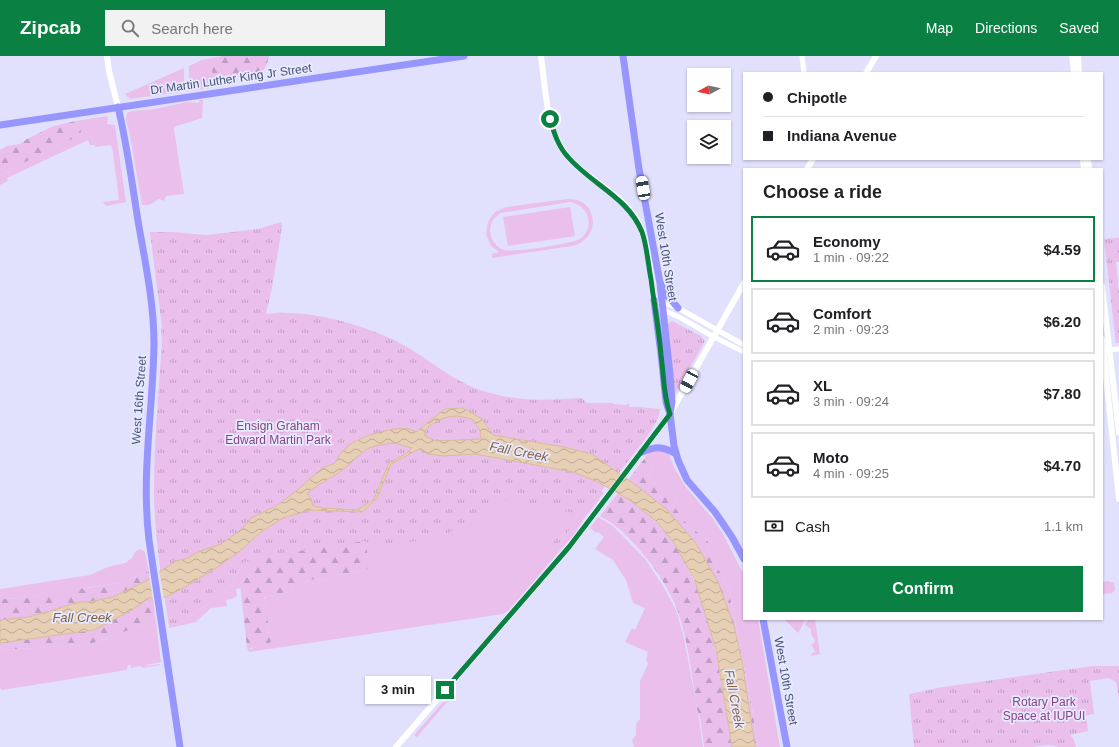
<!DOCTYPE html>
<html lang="en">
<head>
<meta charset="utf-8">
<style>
	:root { --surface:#fff; --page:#f2f2f2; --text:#202124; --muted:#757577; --line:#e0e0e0; --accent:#0b8043 }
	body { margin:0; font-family:Helvetica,sans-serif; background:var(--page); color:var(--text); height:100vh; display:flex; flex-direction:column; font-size:15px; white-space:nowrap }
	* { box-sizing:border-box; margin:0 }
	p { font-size:13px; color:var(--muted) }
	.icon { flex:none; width:22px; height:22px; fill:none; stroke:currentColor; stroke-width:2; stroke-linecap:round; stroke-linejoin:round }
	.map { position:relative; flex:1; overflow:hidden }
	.side { position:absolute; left:743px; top:112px; width:360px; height:452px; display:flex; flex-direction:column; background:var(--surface); border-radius:0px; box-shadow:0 1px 3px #0004 }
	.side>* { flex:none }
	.hud { position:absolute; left:743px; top:16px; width:360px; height:88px; border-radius:0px; box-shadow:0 1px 3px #0004; display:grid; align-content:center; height:88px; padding:0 20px; background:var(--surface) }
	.needle { width:26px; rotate:262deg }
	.buttons { position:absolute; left:687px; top:12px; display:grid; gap:8px }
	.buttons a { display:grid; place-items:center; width:44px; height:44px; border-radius:0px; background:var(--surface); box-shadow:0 1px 3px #0004; font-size:20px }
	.end { position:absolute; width:18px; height:18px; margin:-9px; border:5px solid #0b8043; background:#fff; box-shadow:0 0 0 2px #fff }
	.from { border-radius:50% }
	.bubble { position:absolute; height:28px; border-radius:0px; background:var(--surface); box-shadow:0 1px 3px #0004; font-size:13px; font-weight:700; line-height:28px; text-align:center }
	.car { position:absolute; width:12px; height:24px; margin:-12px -6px; border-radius:5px; box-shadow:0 0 3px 1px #0007; background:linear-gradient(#fff 24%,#345 0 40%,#fff 0 76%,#345 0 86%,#fff 0) }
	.hud b { display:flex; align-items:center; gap:14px; height:38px; font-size:15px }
	.hud b+b { border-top:1px solid var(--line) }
	.hud i { width:10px; height:10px; background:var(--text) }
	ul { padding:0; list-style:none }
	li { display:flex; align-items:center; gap:12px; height:66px; margin:0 8px 6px; padding:0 12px; border:2px solid var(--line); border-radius:0px }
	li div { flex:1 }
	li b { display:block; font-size:15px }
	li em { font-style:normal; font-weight:700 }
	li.current { border-color:var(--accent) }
	li>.icon { width:36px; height:36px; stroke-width:1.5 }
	h2 { padding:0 20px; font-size:18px; line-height:48px }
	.pay { display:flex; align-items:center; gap:10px; height:44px; padding:0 20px; font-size:15px }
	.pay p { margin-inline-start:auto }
	.action { display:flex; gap:8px; margin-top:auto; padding:8px 20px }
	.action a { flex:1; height:46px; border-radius:0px; background:var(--accent); color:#fff; font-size:16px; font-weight:700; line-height:46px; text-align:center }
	header { display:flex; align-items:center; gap:24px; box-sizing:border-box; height:56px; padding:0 20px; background:var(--accent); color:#fff }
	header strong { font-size:19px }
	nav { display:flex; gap:22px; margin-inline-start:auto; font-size:14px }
	.search { width:280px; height:36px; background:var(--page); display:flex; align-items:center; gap:10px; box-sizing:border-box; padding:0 14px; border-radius:0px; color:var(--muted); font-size:15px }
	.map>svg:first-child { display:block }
	.green { fill:#eabfeb; fill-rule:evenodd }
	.forest { fill:url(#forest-firs) }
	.park { fill:url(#park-tufts) }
	.water { fill:url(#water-waves); stroke:#d9bc9b; fill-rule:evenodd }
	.pier { fill:#e1e1fd }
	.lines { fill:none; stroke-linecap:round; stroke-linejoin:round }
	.tertiary { stroke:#fff; stroke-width:5 }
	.secondary { stroke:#fff; stroke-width:6 }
	.primary { stroke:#9796ff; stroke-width:7 }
	.route { stroke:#0b8043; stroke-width:5 }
	.labels { text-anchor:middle; stroke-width:3.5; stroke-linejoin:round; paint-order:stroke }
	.street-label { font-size:12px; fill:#475375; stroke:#e8e9ff }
	.park-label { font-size:12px; fill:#884382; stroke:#e8e9ff }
	.water-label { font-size:13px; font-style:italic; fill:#83633d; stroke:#e8e9ff }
</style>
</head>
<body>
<header>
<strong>Zipcab</strong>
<div class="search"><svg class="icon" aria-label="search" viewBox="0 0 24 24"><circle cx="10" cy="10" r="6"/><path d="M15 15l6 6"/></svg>Search here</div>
<nav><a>Map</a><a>Directions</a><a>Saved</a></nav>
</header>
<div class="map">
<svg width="1119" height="691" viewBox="0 0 1119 691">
	<defs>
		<pattern id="forest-firs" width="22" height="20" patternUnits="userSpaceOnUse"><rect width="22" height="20" fill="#eabfeb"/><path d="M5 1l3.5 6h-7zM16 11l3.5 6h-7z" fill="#bf9ec3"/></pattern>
		<pattern id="park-tufts" width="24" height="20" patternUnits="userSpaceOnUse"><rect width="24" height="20" fill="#eabfeb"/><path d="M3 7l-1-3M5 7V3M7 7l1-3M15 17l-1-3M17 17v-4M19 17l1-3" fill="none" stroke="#bf9ec3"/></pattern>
		<pattern id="water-waves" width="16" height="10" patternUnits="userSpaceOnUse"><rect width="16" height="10" fill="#e7cfb5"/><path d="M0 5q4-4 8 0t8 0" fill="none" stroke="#bdab98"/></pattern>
	</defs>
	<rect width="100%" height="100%" fill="#e1e1fd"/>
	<path class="green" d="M 222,0 L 212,4 L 221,25 L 229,21 L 232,21 L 235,28 L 189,35 L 189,10 L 202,4 Z
		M 184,12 L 184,27 L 181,36 L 130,43 L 125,38 Z
		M 200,44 L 203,44 L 202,62 L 174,71 L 174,73 L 184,138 L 166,140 L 164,145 L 159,143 C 153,146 149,151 142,149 L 130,79 L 126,64 L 127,57 L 132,55 L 155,53 L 187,46 L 198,47 Z
		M 107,60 L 108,62 L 107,68 L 115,69 L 126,146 L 107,150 L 104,148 L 103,146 L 119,144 L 113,96 L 111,89 L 95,91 L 95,89 L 90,89 L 88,84 L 7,122 L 8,125 L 0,129 L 0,120 L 25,106 L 79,69 L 76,65 Z
		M 567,143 C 598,141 603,183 572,190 L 492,202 L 492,198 L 499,196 L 491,190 L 486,178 L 488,166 L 495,156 L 506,151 ZM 570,146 C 590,149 596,174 578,184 C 568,188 513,197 504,194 C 496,191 490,183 490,175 C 490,167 494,161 501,157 Z
		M 570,151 L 575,180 L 508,190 L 503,161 Z
		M 655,394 L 668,396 L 675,413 L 685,430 L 713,463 L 723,478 L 744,519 L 744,563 L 758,563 L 780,691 L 758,691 L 752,651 L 728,531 L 709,496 L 708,486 L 702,479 L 689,471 L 673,449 L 678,444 L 672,435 L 666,438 L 647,421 L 654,410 L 644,403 L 650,396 Z
		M 598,431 L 604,437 L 583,464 L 576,476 L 509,554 L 503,558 L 249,596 L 247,592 L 251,593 L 271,586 L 264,543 L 267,540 L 291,536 L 292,531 L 314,523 L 328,525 L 332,524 L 337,519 L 367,514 L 267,500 C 261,504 258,508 254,514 C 250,519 244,523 240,528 L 241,532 L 236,533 L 237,540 L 232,543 L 226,544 L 227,550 L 211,552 L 196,566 L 169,572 L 169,570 L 178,568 L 229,533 L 244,506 L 458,444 Z
		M 598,461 L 613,470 L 645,503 L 663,530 L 676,554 L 684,582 L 699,663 L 703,691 L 634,691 L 632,684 L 636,679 L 636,668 L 640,663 L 640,625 L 648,608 L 646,604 L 648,596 L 625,586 L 632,572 L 635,574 L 645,552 L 633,547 L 626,524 L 613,504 L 595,493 L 604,481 L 598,476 L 596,477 L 590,472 Z
		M 140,493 L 145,496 L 149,516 L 144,517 L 120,527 L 89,531 L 61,540 L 40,538 L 28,542 L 0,543 L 0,533 L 90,519 L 108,511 L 125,507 L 132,502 L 135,496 Z
		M 1108,525 L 1114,527 L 1115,534 L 1112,537 L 1103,538 L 1102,526 Z
		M 155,559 L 161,606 L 147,609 L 147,610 L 160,608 L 160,609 L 143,612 L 140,610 L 131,612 L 131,609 L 128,609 L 127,614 L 2,634 L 0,632 L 0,594 L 83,589 L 96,586 L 145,568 Z
		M 784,563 L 806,563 L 798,577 Z
		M 808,563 L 815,563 L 820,598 L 811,600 L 812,597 L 815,596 L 814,593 L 811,589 L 814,587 L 815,584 L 811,578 L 811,573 L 805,569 Z
		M 448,645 L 417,681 L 414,679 L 443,646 Z"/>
	<path class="forest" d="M 222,0 L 269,0 L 267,8 L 259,22 L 249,25 L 238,21 L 229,21 L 221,25 L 214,23 L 211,10 L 212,4 Z
		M 76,65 L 79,69 L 81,76 L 78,80 L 25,106 L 0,120 L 0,94 L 7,90 L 20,88 L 27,83 L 53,70 Z
		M 644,403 L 654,410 L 647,421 L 666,438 L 669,436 L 672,435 L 678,444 L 673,449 L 689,471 L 702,479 L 708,486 L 709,496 L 728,531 L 752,652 L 758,691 L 755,691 L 742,605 L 734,570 L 641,433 L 628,424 Z
		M 618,437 C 708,487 717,600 732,691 L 704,691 L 700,662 L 697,653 C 692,622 689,590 679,559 C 670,529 639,488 613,468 C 610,465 604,463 600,460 Z
		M 364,485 C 367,495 371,504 367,514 L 337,519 L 332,524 L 328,525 L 314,523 L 292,531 L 291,536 L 267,540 L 264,542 L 271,586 L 265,591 L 247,592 L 240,528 L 253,515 L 258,507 L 267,500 Z
		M 149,516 L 150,523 L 113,541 L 88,546 L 78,546 L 47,556 L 28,561 L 0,564 L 0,543 L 28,542 L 40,538 L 55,538 L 61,540 L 66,535 L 120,527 L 144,517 Z
		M 149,542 L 153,542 L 155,559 L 145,568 L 96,586 L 83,589 L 0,594 L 0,587 L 94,574 L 132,554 Z"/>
	<path class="park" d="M 281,166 L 282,171 L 272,232 L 266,258 C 307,252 371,270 407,291 C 431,305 454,325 480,334 C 513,345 545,345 579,342 L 582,342 L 587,347 L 613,347 L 614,348 L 626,349 L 629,347 L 629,351 L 639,351 L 660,353 C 660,369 628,404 618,418 L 616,417 L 556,490 L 552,488 L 574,457 L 509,443 L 468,467 L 440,481 L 385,490 L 363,485 L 267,500 L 263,503 L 244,506 L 229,533 L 178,568 L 169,570 C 162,525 154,480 154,434 C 154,384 159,335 162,285 L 161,273 L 162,271 L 150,176 L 173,176 L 206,179 L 258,173 Z
		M 1119,182 L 1119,206 L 1116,206 L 1119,237 L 1119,287 L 1116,287 L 1104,183 Z
		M 672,265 L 701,280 L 705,285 L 675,338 L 668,268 Z
		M 1093,610 L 1119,610 L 1119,642 L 1116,626 L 1109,622 L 1090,625 L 1094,658 L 1088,659 L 1086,660 L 1088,675 L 1070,679 L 1073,682 L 1076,691 L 1059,691 L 1049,689 L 1032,691 L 914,691 L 909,638 L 943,631 Z"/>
	<path class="water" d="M 463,352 L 482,363 L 493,379 L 564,391 L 592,398 L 641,433 L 666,453 L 695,486 L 718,526 L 734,570 L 742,605 L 755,691 L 732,691 L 716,593 L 694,522 L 674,487 L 656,465 L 630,444 L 598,426 L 573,416 L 475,398 L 444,400 L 428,398 L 419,393 L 391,408 L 377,442 L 362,456 L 310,454 L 283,462 L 261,476 L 240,495 L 216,512 L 185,531 L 166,541 L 149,542 L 132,554 L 94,574 L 0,587 L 0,564 L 28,561 L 47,556 L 78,546 L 88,546 L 113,541 L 146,525 L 176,505 L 188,502 L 198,496 L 221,488 L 242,473 L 251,462 L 278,449 L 301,431 L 322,412 L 335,407 C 338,401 342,395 348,390 C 359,381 393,370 408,373 C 410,373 414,375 416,376 L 445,353 ZM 457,360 L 472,363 L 480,374 L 481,383 L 436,385 L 425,380 L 425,374 C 436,364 442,361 457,360 ZM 394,387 L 412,392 L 405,398 L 389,407 L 374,443 L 364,450 L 356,454 L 324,452 L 313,450 L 311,442 L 307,438 C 318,427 329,424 341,415 C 350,409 358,399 367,393 C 375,389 385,388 394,387 Z"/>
	<path class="pier" d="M 159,514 L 164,543 L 153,544 L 149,520 Z"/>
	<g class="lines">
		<path class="tertiary" d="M 802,0 L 804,17
			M 660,246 L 678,252 L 744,289
			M 655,250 L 681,262 L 714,281 L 744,296
			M 1107,294 L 1119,293"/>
		<path class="secondary" d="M 107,0 L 109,15 L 118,51
			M 541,0 C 545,28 546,67 561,91 C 579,122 619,133 637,164 C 649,186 650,220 654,244
			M 1072,0 L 1074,17
			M 1078,0 L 1079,17
			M 866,17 L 876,0
			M 1083,103 L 1084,113
			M 1088,103 L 1089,113
			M 807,113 L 813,103
			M 1102,230 L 1119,377
			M 1102,283 L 1119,443
			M 396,691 L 569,491 L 670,358 L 744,227"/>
		<path class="primary" d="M 623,0 L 639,113 L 660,227 L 670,318 L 672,346 L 670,358
			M 118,51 C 127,88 132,127 138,165 C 145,205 154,247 154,288 C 153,355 141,417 149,484 L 180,691
			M 0,69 L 464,0
			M 661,228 L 667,239 L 678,252
			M 654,244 L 661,298 L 666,346 L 670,358 L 674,390 L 678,404 L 687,424 L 715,456 L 732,481 L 744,503
			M 642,396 C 656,390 662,390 676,398
			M 763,563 L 787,691"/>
	</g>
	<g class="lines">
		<path class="route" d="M 445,634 L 569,491 L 670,358 C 663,339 664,319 661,299 C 659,273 654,248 651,223 C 648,208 647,190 642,176 C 628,141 591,128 568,101 C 558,90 554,77 550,63"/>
	</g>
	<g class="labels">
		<g class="street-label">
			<text transform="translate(231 23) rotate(-8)" y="4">Dr Martin Luther King Jr Street</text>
			<text transform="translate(666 201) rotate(81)" y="4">West 10th Street</text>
			<text transform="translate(139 344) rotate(-86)" y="4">West 16th Street</text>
			<text transform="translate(786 625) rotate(80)" y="4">West 10th Street</text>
		</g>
		<g class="park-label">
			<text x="278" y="374">Ensign Graham<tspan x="278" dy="14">Edward Martin Park</tspan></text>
			<text x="1044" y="650">Rotary Park<tspan x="1044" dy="14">Space at IUPUI</tspan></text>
		</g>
		<g class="water-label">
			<text transform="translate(519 395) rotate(11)" y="5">Fall Creek</text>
			<text x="82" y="566">Fall Creek</text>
			<text transform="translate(735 643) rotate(79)" y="5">Fall Creek</text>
		</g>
	</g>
</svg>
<div class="buttons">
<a><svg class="needle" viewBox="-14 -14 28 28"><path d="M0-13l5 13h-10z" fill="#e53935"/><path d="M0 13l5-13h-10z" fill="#757577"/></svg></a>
<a><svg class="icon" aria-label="layers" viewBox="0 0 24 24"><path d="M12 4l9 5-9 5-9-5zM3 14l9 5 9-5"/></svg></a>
</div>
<i class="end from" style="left:550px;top:63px"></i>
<i class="end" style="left:445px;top:634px"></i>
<div class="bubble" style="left:365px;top:620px;width:66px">3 min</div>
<i class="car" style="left:643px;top:132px;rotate:350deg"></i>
<i class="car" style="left:689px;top:325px;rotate:208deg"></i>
<div class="hud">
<b><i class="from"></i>Chipotle</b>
<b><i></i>Indiana Avenue</b>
</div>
<section class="side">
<h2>Choose a ride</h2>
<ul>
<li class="current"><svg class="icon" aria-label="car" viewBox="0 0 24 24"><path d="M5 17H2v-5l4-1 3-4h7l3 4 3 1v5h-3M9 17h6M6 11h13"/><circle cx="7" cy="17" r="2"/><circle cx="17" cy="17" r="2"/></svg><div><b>Economy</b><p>1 min · 09:22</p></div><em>$4.59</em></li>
<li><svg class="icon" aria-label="car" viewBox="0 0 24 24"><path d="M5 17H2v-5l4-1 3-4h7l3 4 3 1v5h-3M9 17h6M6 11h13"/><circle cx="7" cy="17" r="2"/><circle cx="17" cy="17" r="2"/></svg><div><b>Comfort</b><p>2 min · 09:23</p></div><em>$6.20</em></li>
<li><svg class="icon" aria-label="car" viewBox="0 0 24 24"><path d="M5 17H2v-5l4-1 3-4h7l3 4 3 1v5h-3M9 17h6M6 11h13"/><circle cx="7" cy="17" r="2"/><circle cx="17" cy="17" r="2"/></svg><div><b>XL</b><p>3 min · 09:24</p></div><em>$7.80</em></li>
<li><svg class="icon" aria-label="car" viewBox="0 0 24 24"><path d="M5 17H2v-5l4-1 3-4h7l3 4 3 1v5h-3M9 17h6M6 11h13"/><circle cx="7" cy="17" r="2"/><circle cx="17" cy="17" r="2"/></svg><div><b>Moto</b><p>4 min · 09:25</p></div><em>$4.70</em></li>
</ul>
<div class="pay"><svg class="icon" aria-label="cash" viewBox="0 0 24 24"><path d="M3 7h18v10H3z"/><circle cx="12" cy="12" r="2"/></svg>Cash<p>1.1 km</p></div>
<div class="action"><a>Confirm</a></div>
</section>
</div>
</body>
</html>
